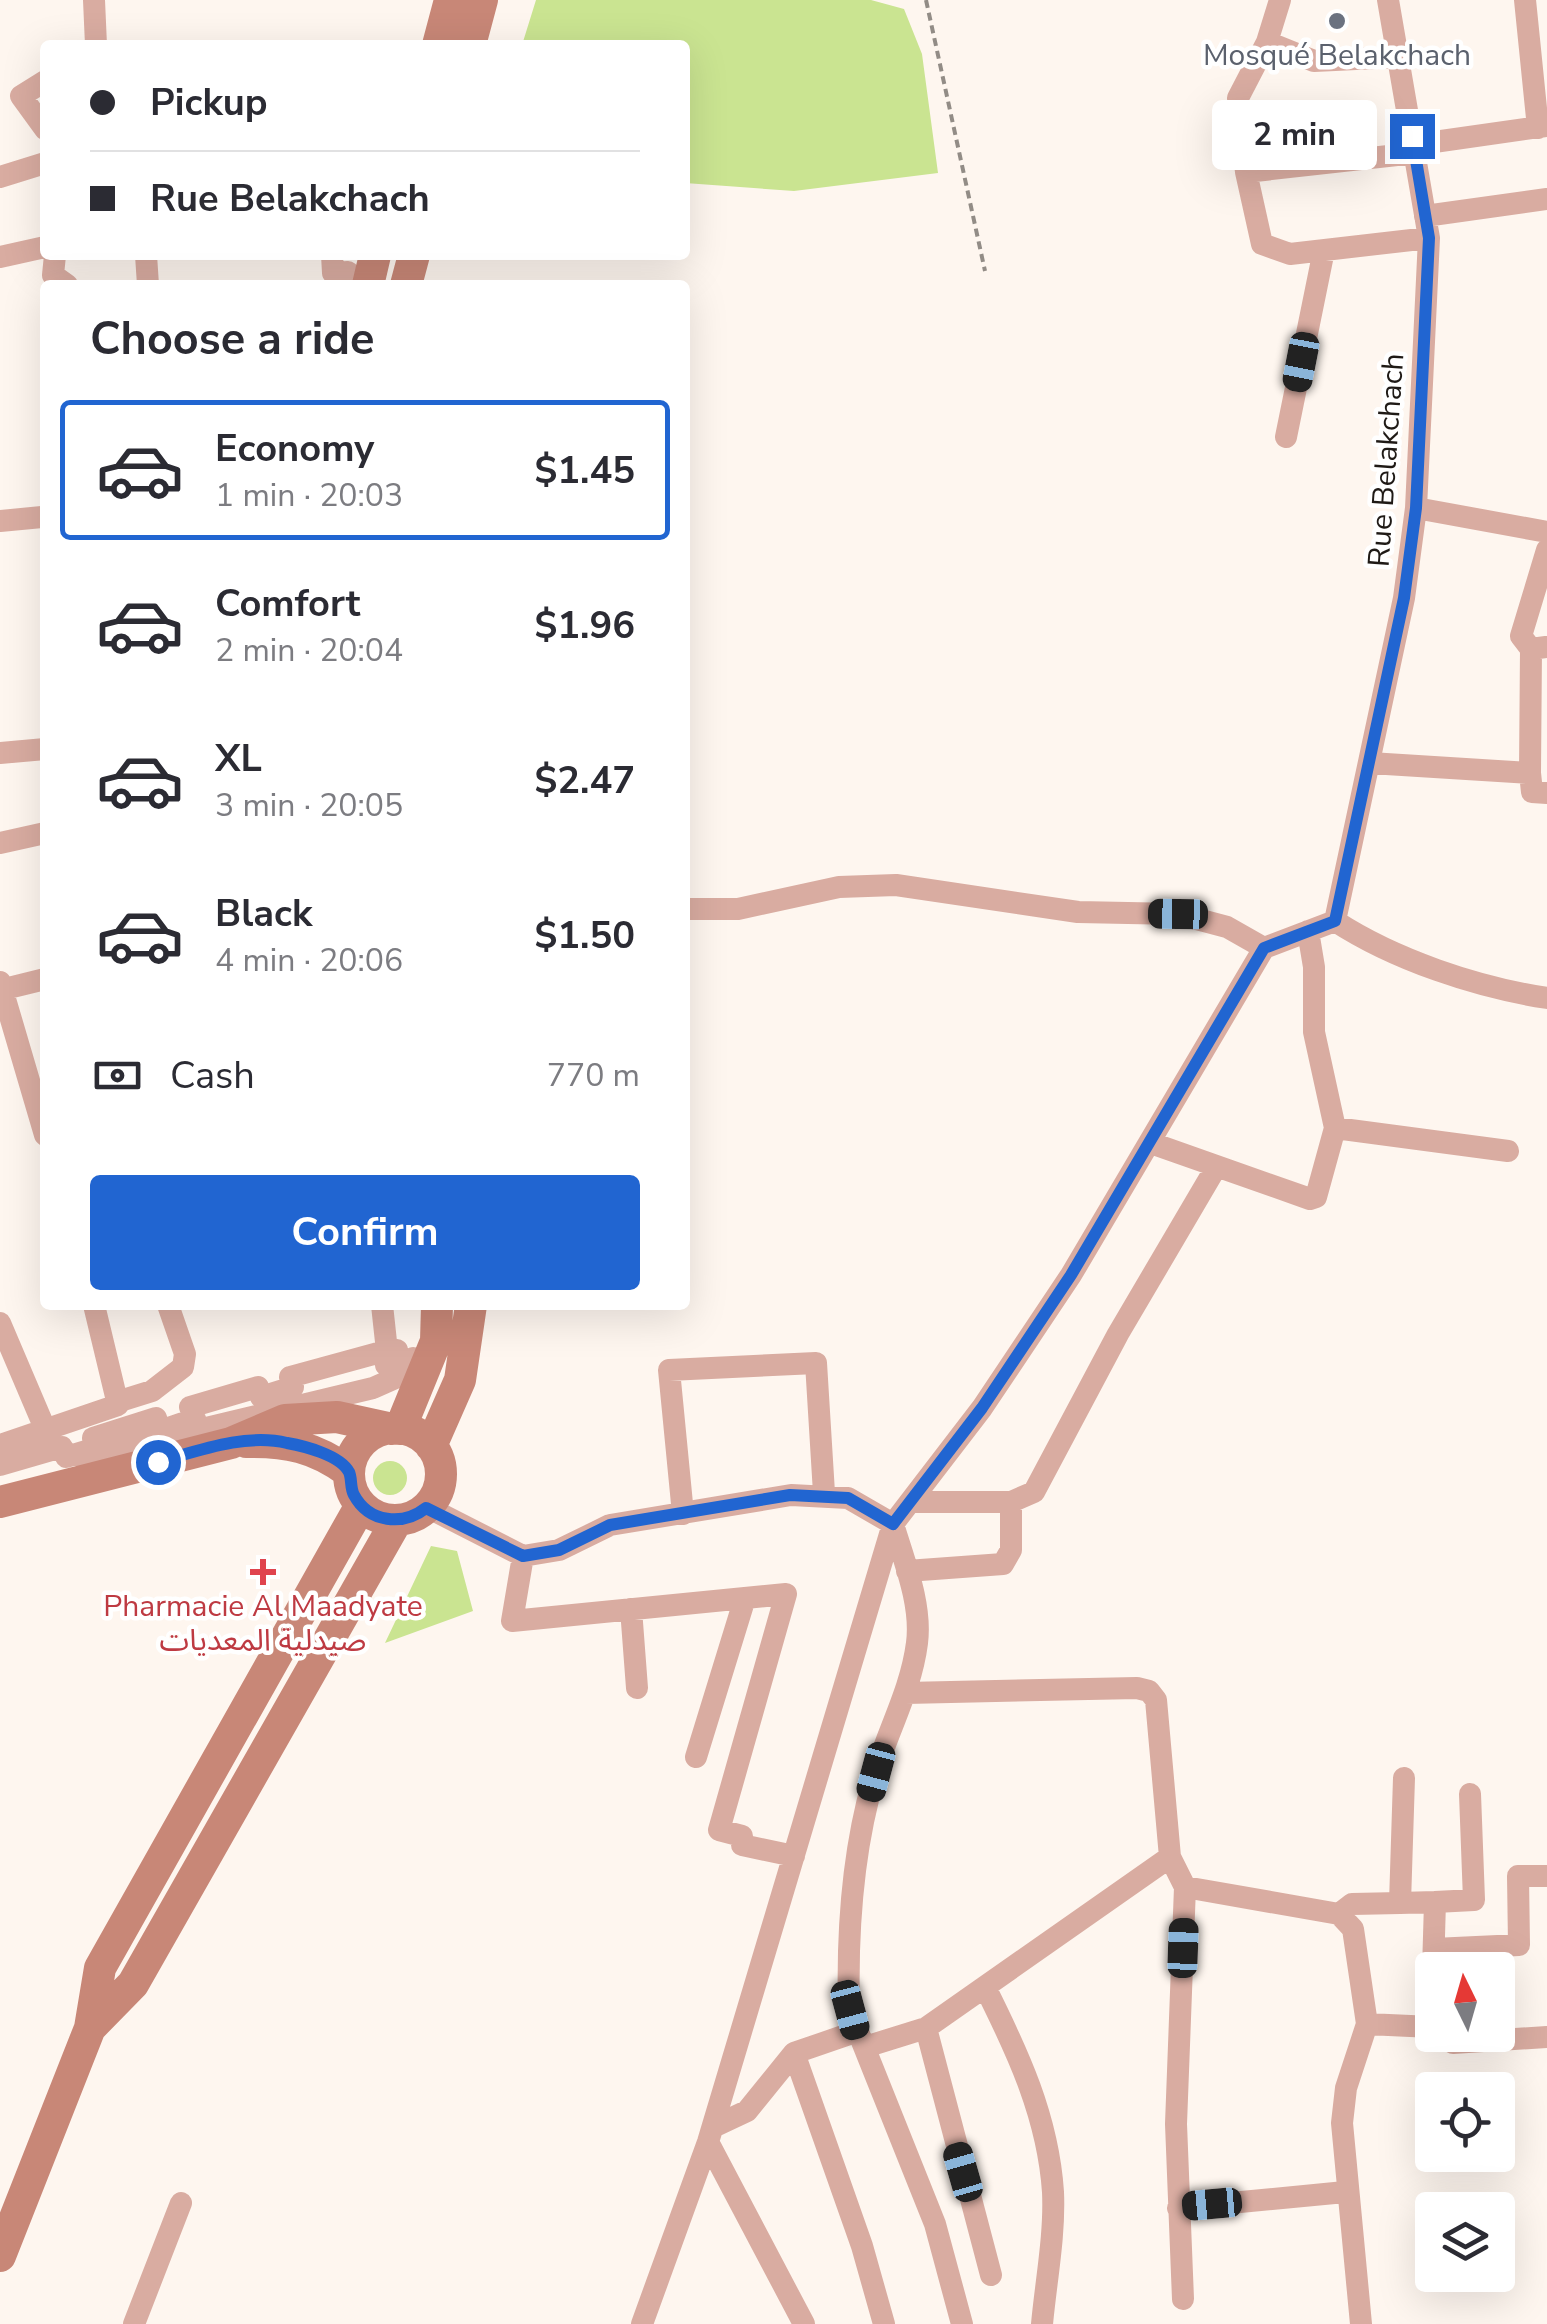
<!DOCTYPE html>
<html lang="en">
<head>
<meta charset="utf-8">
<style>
	:root { --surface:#fff; --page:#f2f2f3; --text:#2b2b33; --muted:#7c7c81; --line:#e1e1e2; --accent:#2165d1 }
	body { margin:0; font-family:"Nunito Sans","Noto Sans Arabic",sans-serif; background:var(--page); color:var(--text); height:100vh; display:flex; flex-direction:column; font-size:38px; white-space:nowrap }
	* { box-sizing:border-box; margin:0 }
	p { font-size:32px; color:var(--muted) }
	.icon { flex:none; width:55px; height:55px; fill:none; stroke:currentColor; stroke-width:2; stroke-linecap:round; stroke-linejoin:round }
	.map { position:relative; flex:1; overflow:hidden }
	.sheet { position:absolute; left:40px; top:280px; width:650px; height:1030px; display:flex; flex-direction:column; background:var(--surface); border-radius:10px; box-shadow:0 10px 40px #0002 }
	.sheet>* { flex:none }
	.hud { position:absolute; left:40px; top:40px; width:650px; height:220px; border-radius:10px; box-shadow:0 10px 40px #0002; display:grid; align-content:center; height:220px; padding:0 50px; background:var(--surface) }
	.needle { width:65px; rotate:355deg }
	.buttons { position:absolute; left:1415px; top:1952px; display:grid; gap:20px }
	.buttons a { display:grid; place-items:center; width:100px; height:100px; border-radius:10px; background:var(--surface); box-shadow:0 10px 40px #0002; font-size:50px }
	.end { position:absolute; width:45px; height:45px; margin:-22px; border:12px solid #2165d1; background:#fff; box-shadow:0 0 0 5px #fff }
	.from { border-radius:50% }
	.bubble { position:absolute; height:70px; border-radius:10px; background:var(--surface); box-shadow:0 10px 40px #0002; font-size:32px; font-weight:700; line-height:70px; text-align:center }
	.car { position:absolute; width:30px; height:60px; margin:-30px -15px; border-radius:12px; box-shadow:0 0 8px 2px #0007; background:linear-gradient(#222 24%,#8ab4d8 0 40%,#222 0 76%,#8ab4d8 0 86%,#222 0) }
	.hud b { display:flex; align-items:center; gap:35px; height:95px; font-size:38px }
	.hud b+b { border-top:2px solid var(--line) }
	.hud i { width:25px; height:25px; background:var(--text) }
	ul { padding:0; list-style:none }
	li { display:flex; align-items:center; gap:30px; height:140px; margin:0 20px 15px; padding:0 30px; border:5px solid transparent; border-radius:10px }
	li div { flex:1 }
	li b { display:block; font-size:38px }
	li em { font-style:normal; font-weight:700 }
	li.selected { border-color:var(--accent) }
	li>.icon { width:90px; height:90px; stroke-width:1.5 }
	h2 { padding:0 50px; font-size:45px; line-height:120px }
	.pay { display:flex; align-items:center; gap:25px; height:110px; padding:0 50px; font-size:38px }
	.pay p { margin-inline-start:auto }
	.action { display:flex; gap:20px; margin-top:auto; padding:20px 50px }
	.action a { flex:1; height:115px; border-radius:10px; background:var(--accent); color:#fff; font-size:40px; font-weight:700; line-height:115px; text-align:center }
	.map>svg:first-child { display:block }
	.green { fill:#cae491 }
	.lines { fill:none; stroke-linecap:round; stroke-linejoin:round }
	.path { stroke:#928c86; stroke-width:4; stroke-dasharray:8 5; stroke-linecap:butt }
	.street { stroke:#d9aca1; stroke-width:22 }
	.secondary { stroke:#c88777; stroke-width:32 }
	.route { stroke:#2165d1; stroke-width:12 }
	.worship-dot { fill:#6b7280; stroke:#fff; stroke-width:4 }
	.health-dot { fill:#e0444e; stroke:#fff; stroke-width:4 }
	.labels { text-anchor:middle; stroke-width:9; stroke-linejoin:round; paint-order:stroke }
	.worship-label { font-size:30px; fill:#5b616d; stroke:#fff }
	.street-label { font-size:30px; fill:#1f1a16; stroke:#fff }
	.health-label { font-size:30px; fill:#be3a42; stroke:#fff }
</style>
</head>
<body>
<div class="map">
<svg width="1547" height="2324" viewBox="0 0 1547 2324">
	<rect width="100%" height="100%" fill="#fef6ef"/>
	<path class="green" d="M 536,0 L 871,0 L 904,9 L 922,54 L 938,173 L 794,191 L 685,183 L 685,45 L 522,45 Z
		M373 1478a17 17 0 1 1 34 0a17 17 0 1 1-34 0Z
		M 431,1546 L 457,1551 L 473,1611 L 385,1643 Z"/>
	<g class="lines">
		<path class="path" d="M 926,0 L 985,271"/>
		<path class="street" d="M 94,0 L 96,45
			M 1280,0 L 1267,42 L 1238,98 L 1246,172 L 1262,244 L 1290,254 L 1429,238
			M 1525,0 L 1538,128
			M 1267,42 L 1314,61 L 1398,57
			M 45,81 L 21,96 L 45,129
			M 1413,145 L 1547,126
			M 1246,172 L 1415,153
			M 0,177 L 45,163
			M 1425,216 L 1547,199
			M 55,255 L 53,275 L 67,285
			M 146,255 L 148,285
			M 332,255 L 333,273 L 348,272 L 349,285
			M 0,257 L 45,247
			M 1286,437 L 1324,250
			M 1416,508 L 1547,532
			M 0,521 L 42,517
			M 1546,647 L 1531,649 L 1521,636 L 1547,550
			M 0,753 L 45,749
			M 1370,763 L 1530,773 L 1532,792 L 1547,793
			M 1530,773 L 1531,649
			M 0,843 L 45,833
			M 685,909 L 738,909 L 839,887 L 896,885 L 1078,912 L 1178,914 L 1227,927 L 1264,948
			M 1335,921 L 1404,598 L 1416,508 L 1429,238 L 1388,0
			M 1335,921 C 1395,960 1476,987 1547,998
			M 0,982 L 45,1135
			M 0,990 L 45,979
			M 1335,1128 L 1508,1151
			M 1151,1143 L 1310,1199 L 1316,1197 L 1335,1128 L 1314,1032 L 1314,967 L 1308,931
			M 0,1323 L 46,1431
			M 120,1401 L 152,1391 L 183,1367 L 185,1354 L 168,1305
			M 0,1445 L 118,1405 L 94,1305
			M 85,1457 L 373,1388 L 400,1376 L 413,1358
			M 0,1465 L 62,1447 L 66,1457 L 96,1448 L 93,1438 L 156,1418 L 160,1431 L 195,1419 L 190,1407 L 258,1387 L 261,1397 L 293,1387 L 290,1377 L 385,1351 L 386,1365 L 398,1363 L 397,1350 L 387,1351 L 382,1305
			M 910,1502 L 1011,1502 L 1034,1492 L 1118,1334 L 1215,1169
			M 427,1507 L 523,1556 L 559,1550 L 610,1525 L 791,1495 L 848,1498 L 893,1524 C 904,1561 922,1604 917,1643 C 911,1690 888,1730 875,1774 C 853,1847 847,1933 849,2009 L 935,2224 L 962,2324
			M 683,1514 L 669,1370 L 816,1363 L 824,1493
			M 523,1556 L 512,1621 L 786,1594 L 719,1830 L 742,1836 L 742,1845 L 794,1856
			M 907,1571 L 1003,1564 L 1011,1550 L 1011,1502
			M 631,1609 L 637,1688
			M 906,1693 L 1137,1688 L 1149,1691 L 1156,1700 L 1170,1857 L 1185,1887 L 1176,2124 L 1183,2299
			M 696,1757 L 745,1598
			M 1404,1778 L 1400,1903 L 1435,1902
			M 1185,1887 L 1339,1914 L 1353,1929 L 1367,2024 L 1346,2088 L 1342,2123 L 1361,2324
			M 1339,1914 L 1352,1904 L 1400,1903
			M 1434,1949 L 1519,1945 L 1518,1876 L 1547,1876
			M 1433,1970 L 1435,1902 L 1474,1900 L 1470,1794
			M 985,1987 C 1018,2053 1048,2117 1053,2192 C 1055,2235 1046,2281 1042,2324
			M 1367,2024 L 1432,2027
			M 1432,2026 L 1432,1995
			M 926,2028 L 991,2275
			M 1442,2035 L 1453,2043 L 1547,2037
			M 865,2047 L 926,2028 L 1170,1857
			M 794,2053 L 862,2246 L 884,2324
			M 713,2127 L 747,2111 L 794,2053 L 855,2032
			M 708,2142 L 804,2324
			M 1178,2208 L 1345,2192
			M 134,2324 L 181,2203
			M 642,2324 L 708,2142 L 893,1524 L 982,1408 L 1071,1275 L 1264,948 L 1335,921"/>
		<path class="secondary" d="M 438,45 L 450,0
			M 470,45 L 482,0
			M 368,285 L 375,255
			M 406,285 L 414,255
			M349 1474a46 46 0 1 1 92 0a46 46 0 1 1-92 0Z
			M 400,1429 L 436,1341 L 437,1305
			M 246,1442 C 286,1441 316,1447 349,1472
			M 431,1446 L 460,1380 L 471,1305
			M 0,1502 L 231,1443 L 285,1420 L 337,1417 L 392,1429
			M 90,2028 L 133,1984 L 397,1520
			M 0,2256 L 90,2028 L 100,1968 L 361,1505"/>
	</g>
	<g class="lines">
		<path class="route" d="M 158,1462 C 198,1451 245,1433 287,1443 C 304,1446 340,1455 349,1472 C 352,1478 350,1488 354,1495 C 369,1523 403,1526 426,1508 L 523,1556 L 559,1550 L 610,1525 L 790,1495 L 848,1498 L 893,1524 L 982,1408 L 1071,1275 L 1264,948 L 1335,921 L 1404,598 L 1416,508 L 1429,238 L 1412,136"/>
	</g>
	<circle class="worship-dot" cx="1337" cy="21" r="10"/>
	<path class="health-dot" d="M258 1557h10v10h10v10h-10v10h-10v-10h-10v-10h10z"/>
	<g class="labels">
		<g class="worship-label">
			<text x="1337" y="65">Mosqué Belakchach</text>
		</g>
		<g class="street-label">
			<text transform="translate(1386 460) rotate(-86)" y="10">Rue Belakchach</text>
		</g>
		<g class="health-label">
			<text x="263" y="1616">Pharmacie Al Maadyate<tspan x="263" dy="34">صيدلية المعديات</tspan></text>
		</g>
	</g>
</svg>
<div class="buttons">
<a><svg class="needle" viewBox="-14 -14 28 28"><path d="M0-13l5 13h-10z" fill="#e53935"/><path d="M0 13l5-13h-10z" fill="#7c7c81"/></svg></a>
<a><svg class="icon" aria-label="locate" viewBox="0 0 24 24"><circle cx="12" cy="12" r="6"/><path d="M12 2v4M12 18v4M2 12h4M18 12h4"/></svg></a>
<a><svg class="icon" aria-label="layers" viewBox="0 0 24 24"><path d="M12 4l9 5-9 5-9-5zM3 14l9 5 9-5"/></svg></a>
</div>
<i class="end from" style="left:158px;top:1462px"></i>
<i class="end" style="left:1412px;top:136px"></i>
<div class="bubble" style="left:1212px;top:100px;width:165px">2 min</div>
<i class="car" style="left:1301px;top:362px;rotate:191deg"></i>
<i class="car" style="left:1178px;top:914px;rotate:271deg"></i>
<i class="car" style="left:876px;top:1772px;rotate:195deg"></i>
<i class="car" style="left:1183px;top:1948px;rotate:2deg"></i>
<i class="car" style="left:850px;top:2010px;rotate:165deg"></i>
<i class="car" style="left:963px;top:2172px;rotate:344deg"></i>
<i class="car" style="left:1212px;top:2204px;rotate:265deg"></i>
<div class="hud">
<b><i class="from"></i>Pickup</b>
<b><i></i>Rue Belakchach</b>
</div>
<section class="sheet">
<h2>Choose a ride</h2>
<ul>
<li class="selected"><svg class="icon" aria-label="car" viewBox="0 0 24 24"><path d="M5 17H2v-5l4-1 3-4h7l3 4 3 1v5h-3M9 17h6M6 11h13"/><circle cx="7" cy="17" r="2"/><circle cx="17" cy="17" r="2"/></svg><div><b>Economy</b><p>1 min · 20:03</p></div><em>$1.45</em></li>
<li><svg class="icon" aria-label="car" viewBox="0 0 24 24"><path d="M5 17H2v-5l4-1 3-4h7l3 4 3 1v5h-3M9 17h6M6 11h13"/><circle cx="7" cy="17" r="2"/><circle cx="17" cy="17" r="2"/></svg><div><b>Comfort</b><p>2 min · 20:04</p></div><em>$1.96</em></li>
<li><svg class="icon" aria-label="car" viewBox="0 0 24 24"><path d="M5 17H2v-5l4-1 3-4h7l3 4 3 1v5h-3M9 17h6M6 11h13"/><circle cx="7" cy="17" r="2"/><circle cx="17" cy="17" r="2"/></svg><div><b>XL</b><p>3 min · 20:05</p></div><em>$2.47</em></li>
<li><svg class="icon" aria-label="car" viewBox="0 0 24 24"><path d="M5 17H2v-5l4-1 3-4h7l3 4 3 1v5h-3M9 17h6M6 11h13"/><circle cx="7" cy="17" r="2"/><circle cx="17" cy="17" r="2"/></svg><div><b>Black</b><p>4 min · 20:06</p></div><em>$1.50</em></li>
</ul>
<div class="pay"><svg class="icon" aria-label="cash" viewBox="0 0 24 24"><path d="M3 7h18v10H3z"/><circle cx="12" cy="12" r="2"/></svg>Cash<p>770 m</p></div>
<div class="action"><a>Confirm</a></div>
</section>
</div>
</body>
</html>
